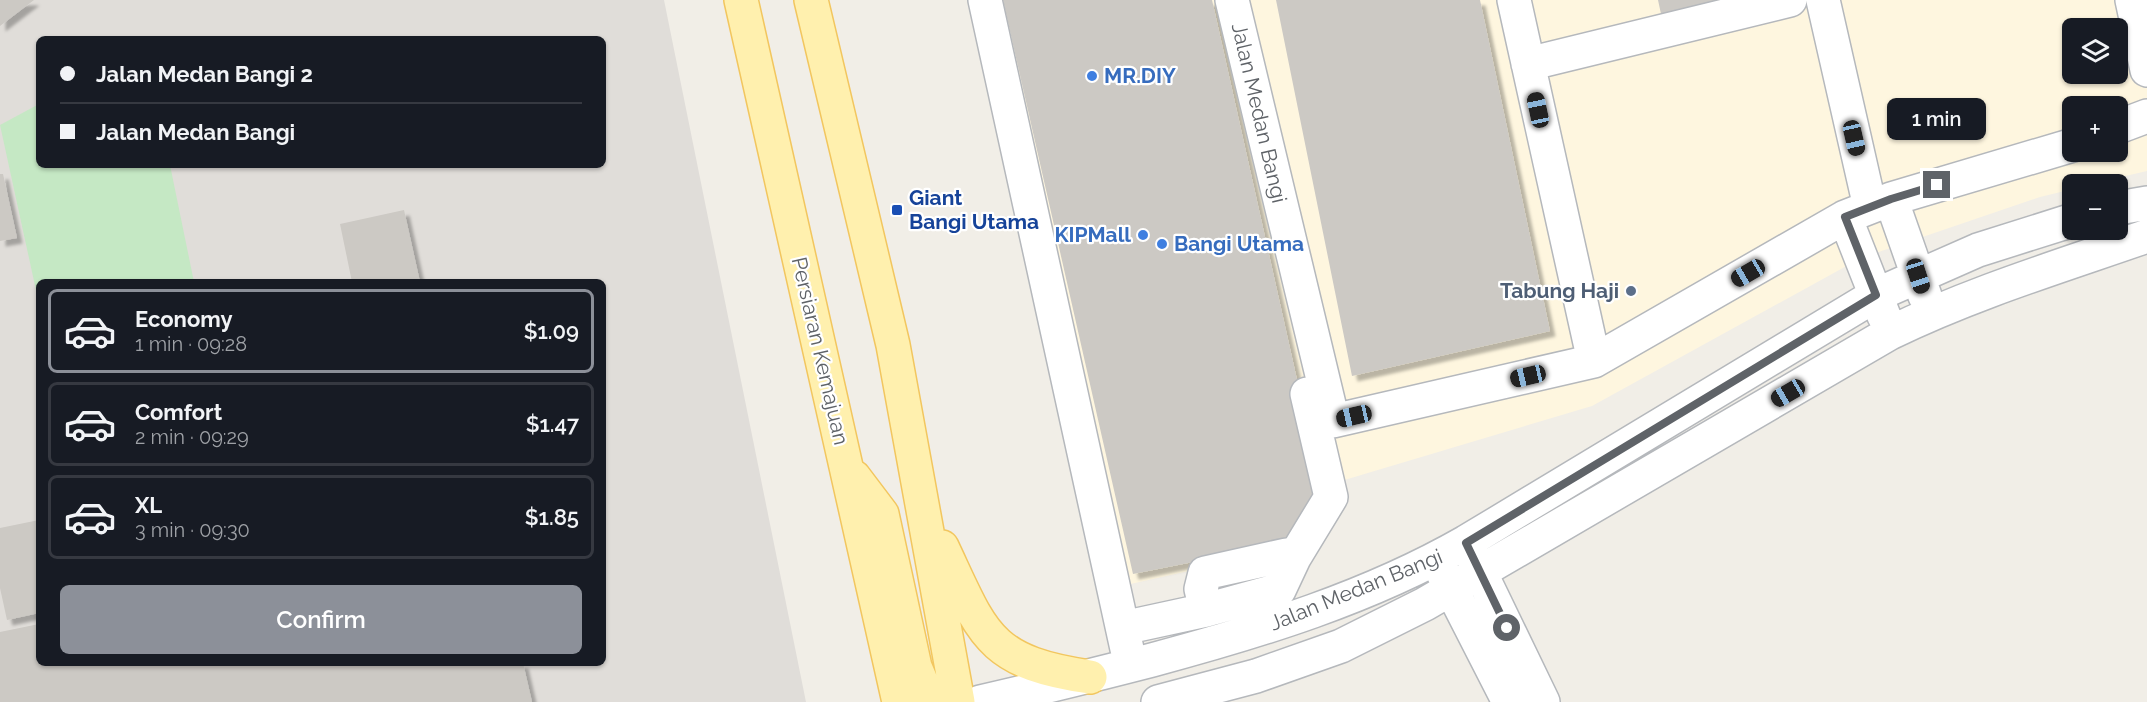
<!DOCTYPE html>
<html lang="en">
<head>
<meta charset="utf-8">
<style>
	:root { --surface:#171b24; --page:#20242c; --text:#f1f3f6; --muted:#9ea1a6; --line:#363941; --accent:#8c9099 }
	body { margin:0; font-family:Raleway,sans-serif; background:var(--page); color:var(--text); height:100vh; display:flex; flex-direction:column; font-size:22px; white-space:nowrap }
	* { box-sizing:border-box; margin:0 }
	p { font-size:20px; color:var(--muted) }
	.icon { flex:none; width:33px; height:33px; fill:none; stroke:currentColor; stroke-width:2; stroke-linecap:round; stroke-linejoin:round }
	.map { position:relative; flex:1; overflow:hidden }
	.drawer { position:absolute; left:36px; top:279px; width:570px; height:387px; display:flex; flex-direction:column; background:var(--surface); border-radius:9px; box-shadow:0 2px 4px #0004 }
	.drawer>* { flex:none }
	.top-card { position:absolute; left:36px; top:36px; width:570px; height:132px; border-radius:9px; box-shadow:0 2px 4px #0004; display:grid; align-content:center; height:132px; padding:0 24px; background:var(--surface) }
	.tools { position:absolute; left:2062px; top:18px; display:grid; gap:12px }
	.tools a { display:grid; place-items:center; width:66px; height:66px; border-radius:9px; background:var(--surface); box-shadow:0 2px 4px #0004; font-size:30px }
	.end { position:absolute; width:27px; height:27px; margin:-14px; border:8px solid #5f6368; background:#fff; box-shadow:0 0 0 3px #fff }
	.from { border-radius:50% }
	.bubble { position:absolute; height:42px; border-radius:9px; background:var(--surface); box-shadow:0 2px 4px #0004; font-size:20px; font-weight:600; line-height:42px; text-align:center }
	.car { position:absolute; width:18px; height:36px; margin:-18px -9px; border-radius:8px; box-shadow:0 0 4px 2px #0007; background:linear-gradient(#222 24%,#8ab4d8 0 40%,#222 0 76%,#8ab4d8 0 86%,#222 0) }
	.top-card b { display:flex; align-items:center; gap:21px; height:57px; font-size:22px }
	.top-card b+b { border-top:2px solid var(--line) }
	.top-card i { width:15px; height:15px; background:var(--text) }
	ul { padding:10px 0 0; list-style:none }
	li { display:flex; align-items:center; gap:18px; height:84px; margin:0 12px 9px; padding:0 12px; border:3px solid var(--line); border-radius:9px }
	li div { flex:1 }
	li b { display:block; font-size:22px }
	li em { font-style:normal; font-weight:600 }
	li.current { border-color:var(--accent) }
	li>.icon { width:54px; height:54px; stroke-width:1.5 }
	.button { display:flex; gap:12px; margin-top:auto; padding:12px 24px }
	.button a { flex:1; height:69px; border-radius:9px; background:var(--accent); color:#fff; font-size:24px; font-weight:600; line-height:69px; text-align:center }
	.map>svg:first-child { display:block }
	.commercial { fill:#fef6df; fill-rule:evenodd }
	.industrial { fill:#e0ddd9; fill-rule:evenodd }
	.green { fill:#c5e8c4 }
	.building { fill:#ccc9c4; filter:url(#shadow) }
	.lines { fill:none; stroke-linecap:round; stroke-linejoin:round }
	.minor-casing { stroke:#b5b8bc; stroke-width:36 }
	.major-casing { stroke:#f2c65f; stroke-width:36 }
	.minor { stroke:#fff; stroke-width:33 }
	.major { stroke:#fff0ae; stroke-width:33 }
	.route { stroke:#5f6368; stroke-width:8 }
	.shop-dot { fill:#3f7fe0; stroke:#fff; stroke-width:2 }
	.transit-dot { fill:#1a4fb4; stroke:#fff; stroke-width:2 }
	.service-dot { fill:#5c6f8a; stroke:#fff; stroke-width:2 }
	.labels { text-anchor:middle; stroke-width:4.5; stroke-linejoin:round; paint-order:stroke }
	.shop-label { font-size:21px; font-weight:bold; fill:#366cbe; stroke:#fff; text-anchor:start }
	.street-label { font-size:21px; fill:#5f6368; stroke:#fff }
	.transit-label { font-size:21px; font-weight:bold; fill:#164399; stroke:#fff; text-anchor:start }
	.service-label { font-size:21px; font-weight:bold; fill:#4e5e75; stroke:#fff; text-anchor:end }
</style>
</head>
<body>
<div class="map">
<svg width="2147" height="702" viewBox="0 0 2147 702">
	<defs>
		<filter id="shadow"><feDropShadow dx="5.5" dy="5.5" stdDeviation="1.5" flood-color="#0004"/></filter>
	</defs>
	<rect width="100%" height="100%" fill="#f1eee7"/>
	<path class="commercial" d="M 1002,0 L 2147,0 L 2147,171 L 2091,184 L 2073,184 L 2073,189 L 2040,197 L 1861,258 L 1592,406 L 1321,487 L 1292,548 L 1126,585 ZM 2073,28 L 2118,28 L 2118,74 L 2073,74 ZM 2073,106 L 2118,106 L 2118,152 L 2073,152 Z"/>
	<path class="industrial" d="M 0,0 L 664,0 L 806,702 L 0,702 ZM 39,39 L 603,39 L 603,165 L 39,165 ZM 39,282 L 603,282 L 603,663 L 39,663 Z"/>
	<path class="green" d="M 39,104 L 39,165 L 170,165 L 194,282 L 39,282 L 39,304 L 0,125 Z"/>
	<path class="building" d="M 0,0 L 34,0 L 0,26 Z
		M 1003,0 L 1212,0 L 1321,487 L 1283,544 L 1133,574 Z
		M 1276,0 L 1480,0 L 1550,331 L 1352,376 Z
		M 1658,0 L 1721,0 L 1721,1 L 1661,14 Z
		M 0,174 L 3,174 L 17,238 L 0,241 Z
		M 404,210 L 420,282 L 352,282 L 340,224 Z
		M 39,520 L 39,613 L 7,620 L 0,588 L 0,528 Z
		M 39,624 L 39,663 L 523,663 L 532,702 L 0,702 L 0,632 Z"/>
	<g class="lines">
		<g class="minor-casing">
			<path id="minor" d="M 985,0 L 1127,649
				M 1232,0 L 1333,421 L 1594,361 L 1845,217 L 1891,199 L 2073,145
				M 1514,0 L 1594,361
				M 1823,0 L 1870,207
				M 2132,0 L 2147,70
				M 1528,64 L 1790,0
				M 2118,127 L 2147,116
				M 1891,199 L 1925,296
				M 2118,208 L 2147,203
				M 1845,217 L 1884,316
				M 1471,553 L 1543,702
				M 1441,569 L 1509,702
				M 1206,610 L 1201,589 L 1205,573 L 1286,555 L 1294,558
				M 1123,628 L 1206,610 L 1279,590 L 1294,558 L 1331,497 L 1307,394
				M 980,702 C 1037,689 1094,675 1152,660 C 1260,631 1368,598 1466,542 L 1876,295 L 1978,250 L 2073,220
				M 1158,702 L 1256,676 L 1341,646 L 1425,604 L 1890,333 C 1972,293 2061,266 2147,236"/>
		</g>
		<g class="major-casing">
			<path id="major" d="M 741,0 L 899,702
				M 811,0 L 893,345 L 958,702
				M 854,477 L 882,514 L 915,667 L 930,702
				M 942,547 C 983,634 987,662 1090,677"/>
		</g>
		<use href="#minor" class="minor"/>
		<use href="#major" class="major"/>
	</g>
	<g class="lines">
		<path class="route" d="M 1507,628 L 1466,543 L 1876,295 L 1845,217 L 1891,199 L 1937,185"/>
	</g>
	<g class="shop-dot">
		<circle cx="1092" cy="76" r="6"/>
		<circle cx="1143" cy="235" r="6"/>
		<circle cx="1162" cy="244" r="6"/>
	</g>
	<rect class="transit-dot" x="891" y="204" width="12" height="12" rx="3"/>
	<circle class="service-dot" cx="1631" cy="291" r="6"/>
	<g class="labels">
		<g class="shop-label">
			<text x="1104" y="83">MR.DIY</text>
			<text x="1131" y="242" text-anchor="end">KIPMall</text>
			<text x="1174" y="251">Bangi Utama</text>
		</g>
		<g class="street-label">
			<text transform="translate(1259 113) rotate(77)" y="7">Jalan Medan Bangi</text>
			<text transform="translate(820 351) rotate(77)" y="7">Persiaran Kemajuan</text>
			<text transform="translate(1356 590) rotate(-22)" y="7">Jalan Medan Bangi</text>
		</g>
		<g class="transit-label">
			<text x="909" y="205">Giant<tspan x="909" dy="24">Bangi Utama</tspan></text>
		</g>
		<g class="service-label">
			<text x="1619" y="298">Tabung Haji</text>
		</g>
	</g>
</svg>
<div class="tools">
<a><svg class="icon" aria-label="layers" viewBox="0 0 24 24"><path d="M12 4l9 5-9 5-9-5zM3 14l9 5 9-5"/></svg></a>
<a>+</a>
<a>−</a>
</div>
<i class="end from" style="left:1507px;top:628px"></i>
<i class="end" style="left:1937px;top:185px"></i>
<div class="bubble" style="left:1887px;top:98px;width:99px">1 min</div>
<i class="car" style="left:1538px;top:110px;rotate:348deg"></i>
<i class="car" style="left:1854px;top:138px;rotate:167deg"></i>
<i class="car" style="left:1748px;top:273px;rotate:240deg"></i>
<i class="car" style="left:1918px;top:276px;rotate:162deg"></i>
<i class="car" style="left:1528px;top:376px;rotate:257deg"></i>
<i class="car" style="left:1788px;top:393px;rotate:240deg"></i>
<i class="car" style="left:1354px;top:416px;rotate:257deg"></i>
<div class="top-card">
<b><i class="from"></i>Jalan Medan Bangi 2</b>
<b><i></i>Jalan Medan Bangi</b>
</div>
<section class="drawer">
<ul>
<li class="current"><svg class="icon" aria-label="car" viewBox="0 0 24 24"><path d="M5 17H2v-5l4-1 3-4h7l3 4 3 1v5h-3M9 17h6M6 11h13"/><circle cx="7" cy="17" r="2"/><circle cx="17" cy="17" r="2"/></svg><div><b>Economy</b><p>1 min · 09:28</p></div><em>$1.09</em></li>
<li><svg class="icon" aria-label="car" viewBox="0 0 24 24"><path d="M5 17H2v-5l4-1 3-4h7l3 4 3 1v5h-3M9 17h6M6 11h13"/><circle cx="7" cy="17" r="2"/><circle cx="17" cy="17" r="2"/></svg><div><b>Comfort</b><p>2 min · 09:29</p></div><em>$1.47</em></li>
<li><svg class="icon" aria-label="car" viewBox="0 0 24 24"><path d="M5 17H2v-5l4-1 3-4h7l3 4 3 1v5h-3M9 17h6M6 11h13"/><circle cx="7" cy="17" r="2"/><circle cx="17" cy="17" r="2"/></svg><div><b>XL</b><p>3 min · 09:30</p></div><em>$1.85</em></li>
</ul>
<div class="button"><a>Confirm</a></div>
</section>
</div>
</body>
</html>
